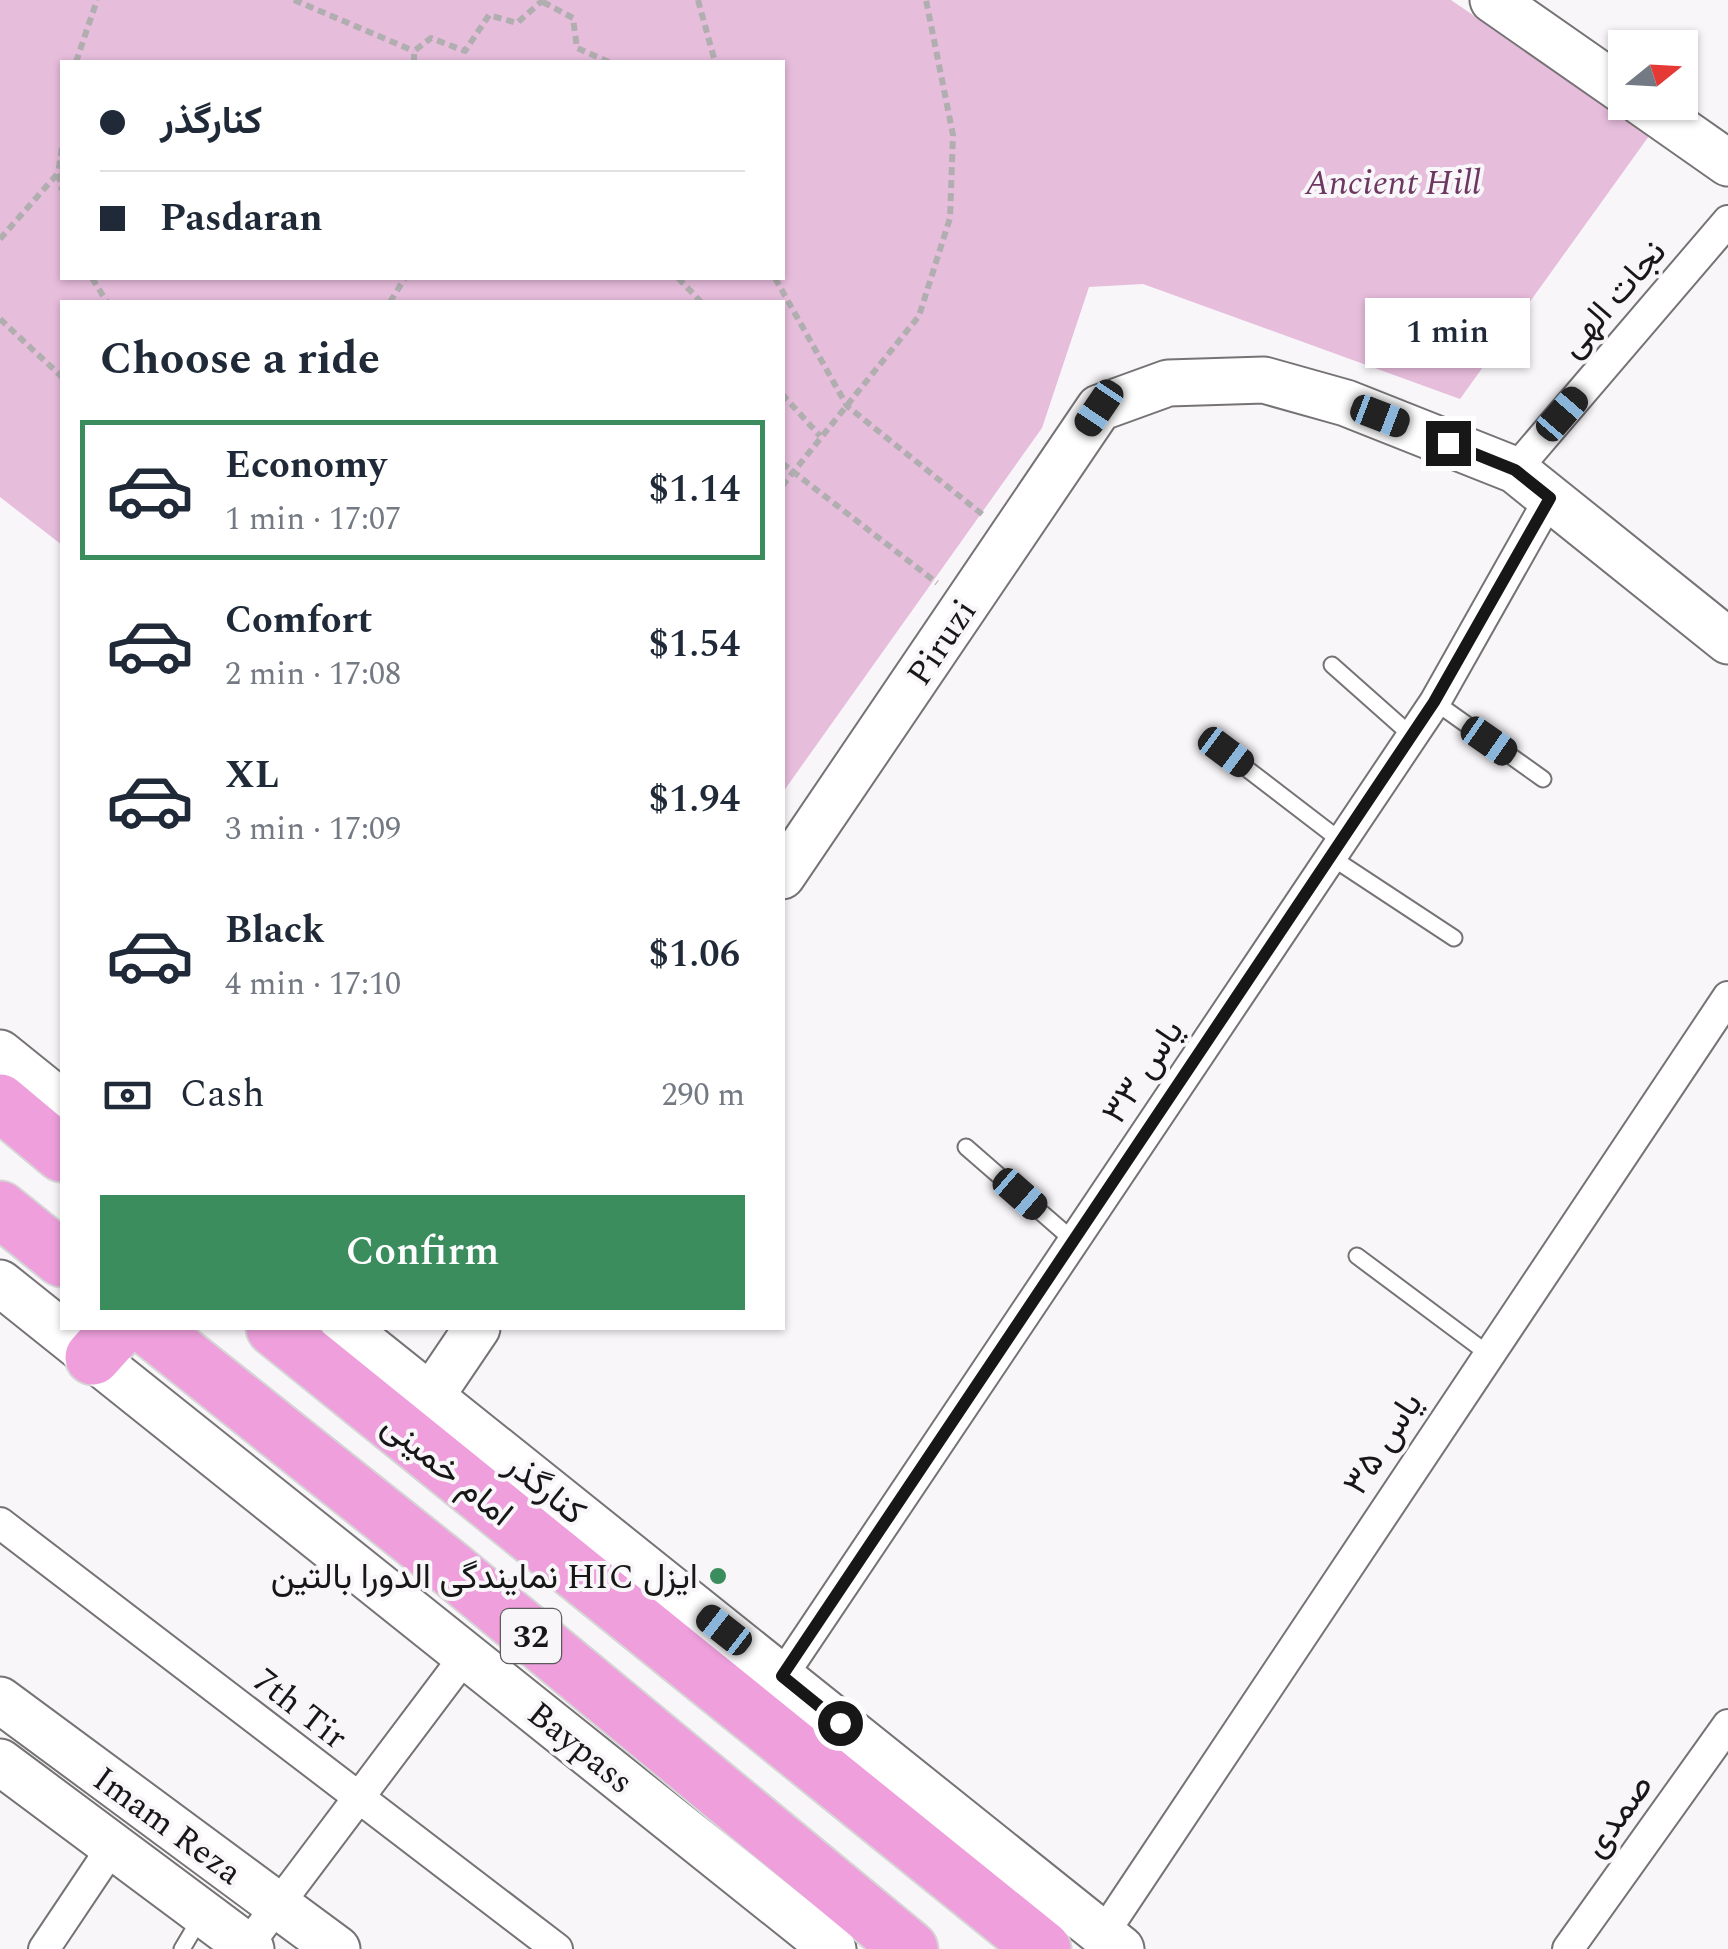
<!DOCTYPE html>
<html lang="en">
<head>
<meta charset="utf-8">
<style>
	:root { --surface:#fff; --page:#f6f6f7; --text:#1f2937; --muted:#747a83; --line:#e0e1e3; --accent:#3c8d5e }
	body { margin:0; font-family:Spectral,Vazirmatn,serif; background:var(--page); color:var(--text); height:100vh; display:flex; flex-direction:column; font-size:38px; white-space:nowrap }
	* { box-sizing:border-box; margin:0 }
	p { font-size:32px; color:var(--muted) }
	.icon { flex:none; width:55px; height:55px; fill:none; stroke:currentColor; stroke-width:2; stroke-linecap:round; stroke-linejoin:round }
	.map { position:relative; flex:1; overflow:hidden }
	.side { position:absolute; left:60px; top:300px; width:725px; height:1030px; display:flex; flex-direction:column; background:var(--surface); border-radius:0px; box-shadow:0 2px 8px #0004 }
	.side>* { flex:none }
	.hud { position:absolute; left:60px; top:60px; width:725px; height:220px; border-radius:0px; box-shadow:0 2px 8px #0004; display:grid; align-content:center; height:220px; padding:0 40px; background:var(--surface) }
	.needle { width:65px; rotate:72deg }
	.fabs { position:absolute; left:1608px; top:30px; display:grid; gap:20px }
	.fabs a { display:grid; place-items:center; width:90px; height:90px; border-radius:0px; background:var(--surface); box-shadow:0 2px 8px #0004; font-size:50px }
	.end { position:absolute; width:45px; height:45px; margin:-22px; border:12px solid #181717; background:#fff; box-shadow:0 0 0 5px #fff }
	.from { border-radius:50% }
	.bubble { position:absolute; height:70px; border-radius:0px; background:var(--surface); box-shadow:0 2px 8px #0004; font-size:32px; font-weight:600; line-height:70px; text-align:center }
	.car { position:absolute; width:30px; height:60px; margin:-30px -15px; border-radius:12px; box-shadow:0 0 8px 2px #0007; background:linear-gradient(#222 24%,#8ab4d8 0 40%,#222 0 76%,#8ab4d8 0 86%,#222 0) }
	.hud b { display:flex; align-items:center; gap:35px; height:95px; font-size:38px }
	.hud b+b { border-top:2px solid var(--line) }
	.hud i { width:25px; height:25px; background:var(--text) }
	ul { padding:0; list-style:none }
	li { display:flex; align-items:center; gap:30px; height:140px; margin:0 20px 15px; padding:0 20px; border:5px solid transparent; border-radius:0px }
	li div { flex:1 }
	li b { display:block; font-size:38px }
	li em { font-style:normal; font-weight:600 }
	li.active { border-color:var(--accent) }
	li>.icon { width:90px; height:90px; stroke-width:1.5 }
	h2 { padding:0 40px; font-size:45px; line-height:120px }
	.pay { display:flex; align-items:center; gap:25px; height:110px; padding:0 40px; font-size:38px }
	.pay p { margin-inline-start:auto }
	.action { display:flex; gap:20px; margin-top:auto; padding:20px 40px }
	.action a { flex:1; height:115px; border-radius:0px; background:var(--accent); color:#fff; font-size:40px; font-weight:600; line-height:115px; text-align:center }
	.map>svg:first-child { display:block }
	.green { fill:#e7bddc; fill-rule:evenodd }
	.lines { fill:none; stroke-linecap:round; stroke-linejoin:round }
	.lane-casing { stroke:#767375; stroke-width:19 }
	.street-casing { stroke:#767375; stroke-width:34 }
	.secondary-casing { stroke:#767375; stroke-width:49 }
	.highway-casing { stroke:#d5d5d5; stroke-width:59 }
	.path { stroke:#b1aeb0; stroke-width:6; stroke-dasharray:8 5; stroke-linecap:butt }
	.lane { stroke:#fff; stroke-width:15 }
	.street { stroke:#fff; stroke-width:30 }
	.secondary { stroke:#fff; stroke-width:45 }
	.highway { stroke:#ee9fdc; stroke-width:55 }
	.route { stroke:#181717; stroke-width:12 }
	.poi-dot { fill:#3c8d5e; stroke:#f9f6f9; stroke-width:4 }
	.labels { text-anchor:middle; stroke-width:8; stroke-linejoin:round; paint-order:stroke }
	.shield { fill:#f9f6f9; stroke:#5c5a5b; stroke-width:2.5 }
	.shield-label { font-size:32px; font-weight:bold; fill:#181717 }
	.park-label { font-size:35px; font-style:italic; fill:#6c3761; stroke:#f9f6f9 }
	.street-label { font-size:35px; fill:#181717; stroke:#f9f6f9 }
	.poi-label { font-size:35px; fill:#181717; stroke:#f9f6f9; text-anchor:end }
</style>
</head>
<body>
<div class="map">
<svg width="1728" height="1949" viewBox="0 0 1728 1949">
	<rect width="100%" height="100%" fill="#f9f6f9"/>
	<path class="green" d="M 0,0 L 1451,0 L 1649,136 L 1460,399 L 1143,284 L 1089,287 L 1042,428 L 783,792 L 782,302 L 62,302 L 62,545 L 0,497 ZM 62,62 L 782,62 L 782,278 L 62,278 Z"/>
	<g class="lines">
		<g class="lane-casing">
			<path id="lane" d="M 1332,665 L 1412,736
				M 1435,702 L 1543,779
				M 1225,752 L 1341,841
				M 1331,857 L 1454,938
				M 966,1147 L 1074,1241
				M 1357,1256 L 1487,1353
				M 182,1949 L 201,1917"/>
		</g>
		<g class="street-casing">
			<path id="street" d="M 1515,470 L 1728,221
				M 0,1523 L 557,1949
				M 782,1676 L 1435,702 L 1550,498
				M 1103,1934 L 1728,997
				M 247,1946 L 466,1655
				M 44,1949 L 113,1846
				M 1568,1949 L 1728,1725"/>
		</g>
		<g class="secondary-casing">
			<path id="secondary" d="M 1493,0 L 1625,92
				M 1641,102 L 1728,163
				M 782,876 L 1099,408 L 1168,383 L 1264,380 L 1346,403 L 1515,470 L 1728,641
				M 0,1053 L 62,1103
				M 0,1283 L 833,1949
				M 345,1328 L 1121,1949
				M 431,1396 L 477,1328
				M 0,1700 L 337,1949
				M 0,1762 L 251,1949"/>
		</g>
		<g class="highway-casing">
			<path id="highway" d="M 0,1102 L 62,1154
				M 0,1209 L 62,1259
				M 149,1328 L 450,1568 L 910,1949
				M 274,1328 L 1043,1949
				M 93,1357 L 119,1328"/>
		</g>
		<path class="path" d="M 294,0 L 414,51
			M 698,0 L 715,62
			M 543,2 L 573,18 L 577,48 L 609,62
			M 76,62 L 97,0
			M 414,62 L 414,51 L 431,38 L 465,51 L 489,15 L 517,23 L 543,0
			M 62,148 L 58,173 L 62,190
			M 0,239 L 58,173
			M 92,278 L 107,302
			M 678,278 L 701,302
			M 775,278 L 847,406 L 983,515
			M 390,302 L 405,278
			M 0,319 L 62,377
			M 782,394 L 820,436
			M 782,463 L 937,583
			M 782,486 L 919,316 L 950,218 L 953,135 L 926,0"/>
		<use href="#lane" class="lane"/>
		<use href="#street" class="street"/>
		<use href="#secondary" class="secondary"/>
		<use href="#highway" class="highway"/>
	</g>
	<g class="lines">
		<path class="route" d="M 840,1723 L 782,1676 L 1434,702 L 1550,498 L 1515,470 L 1448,443"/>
	</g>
	<circle class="poi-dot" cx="718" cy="1576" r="10"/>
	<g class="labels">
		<rect class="shield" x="501" y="1609" width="60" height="54" rx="8"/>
		<g class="shield-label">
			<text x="531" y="1647">32</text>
		</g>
		<g class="park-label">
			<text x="1393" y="194">Ancient Hill</text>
		</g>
		<g class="street-label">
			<text transform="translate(1612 298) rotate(-49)" y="12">نجات الهی</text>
			<text transform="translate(941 642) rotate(-56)" y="12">Piruzi</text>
			<text transform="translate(1142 1071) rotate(-56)" y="12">یاس ۳۳</text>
			<text transform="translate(1382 1443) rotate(-57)" y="12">یاس ۳۵</text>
			<text transform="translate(448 1469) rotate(39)" y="12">امام خمینی</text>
			<text transform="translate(546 1488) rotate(39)" y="12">کنارگذر</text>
			<text transform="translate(301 1708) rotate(38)" y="12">7th Tir</text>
			<text transform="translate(581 1747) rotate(39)" y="12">Baypass</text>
			<text transform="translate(1617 1815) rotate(-54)" y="12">صمدی</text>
			<text transform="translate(168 1825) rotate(36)" y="12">Imam Reza</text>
		</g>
		<g class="poi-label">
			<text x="698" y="1588">نمایندگی الدورا بالتین HIC ایزل</text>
		</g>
	</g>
</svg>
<div class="fabs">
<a><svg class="needle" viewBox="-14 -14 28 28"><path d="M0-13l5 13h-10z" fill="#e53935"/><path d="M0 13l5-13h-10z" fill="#747a83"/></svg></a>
</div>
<i class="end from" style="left:840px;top:1723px"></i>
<i class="end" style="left:1448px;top:443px"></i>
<div class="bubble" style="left:1365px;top:298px;width:165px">1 min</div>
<i class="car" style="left:1099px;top:408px;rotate:214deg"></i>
<i class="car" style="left:1562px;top:414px;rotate:41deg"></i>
<i class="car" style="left:1380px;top:416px;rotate:111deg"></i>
<i class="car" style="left:1489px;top:741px;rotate:125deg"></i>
<i class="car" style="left:1226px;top:752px;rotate:127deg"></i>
<i class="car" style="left:1020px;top:1194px;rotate:131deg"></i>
<i class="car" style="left:724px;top:1630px;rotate:308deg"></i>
<div class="hud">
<b><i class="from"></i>کنارگذر</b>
<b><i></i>Pasdaran</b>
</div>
<section class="side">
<h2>Choose a ride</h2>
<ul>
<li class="active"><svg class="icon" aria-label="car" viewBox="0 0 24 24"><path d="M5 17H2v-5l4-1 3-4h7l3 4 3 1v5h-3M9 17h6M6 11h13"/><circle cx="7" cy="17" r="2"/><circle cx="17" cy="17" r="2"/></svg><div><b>Economy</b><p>1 min · 17:07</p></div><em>$1.14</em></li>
<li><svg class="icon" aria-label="car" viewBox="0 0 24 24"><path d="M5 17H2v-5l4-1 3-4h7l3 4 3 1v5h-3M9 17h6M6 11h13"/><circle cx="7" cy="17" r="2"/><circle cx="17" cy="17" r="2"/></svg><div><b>Comfort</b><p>2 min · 17:08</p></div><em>$1.54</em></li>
<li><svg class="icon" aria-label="car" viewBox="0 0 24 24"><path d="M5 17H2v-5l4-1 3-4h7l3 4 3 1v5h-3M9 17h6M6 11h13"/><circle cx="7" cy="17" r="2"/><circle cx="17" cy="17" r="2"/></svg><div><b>XL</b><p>3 min · 17:09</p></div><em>$1.94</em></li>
<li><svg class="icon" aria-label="car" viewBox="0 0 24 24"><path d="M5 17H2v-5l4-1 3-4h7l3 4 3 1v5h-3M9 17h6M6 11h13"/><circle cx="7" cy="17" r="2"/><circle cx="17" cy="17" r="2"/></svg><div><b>Black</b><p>4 min · 17:10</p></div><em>$1.06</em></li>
</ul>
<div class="pay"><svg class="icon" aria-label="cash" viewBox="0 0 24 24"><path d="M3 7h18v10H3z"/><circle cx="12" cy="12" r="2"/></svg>Cash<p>290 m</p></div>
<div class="action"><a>Confirm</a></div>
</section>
</div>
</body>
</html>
